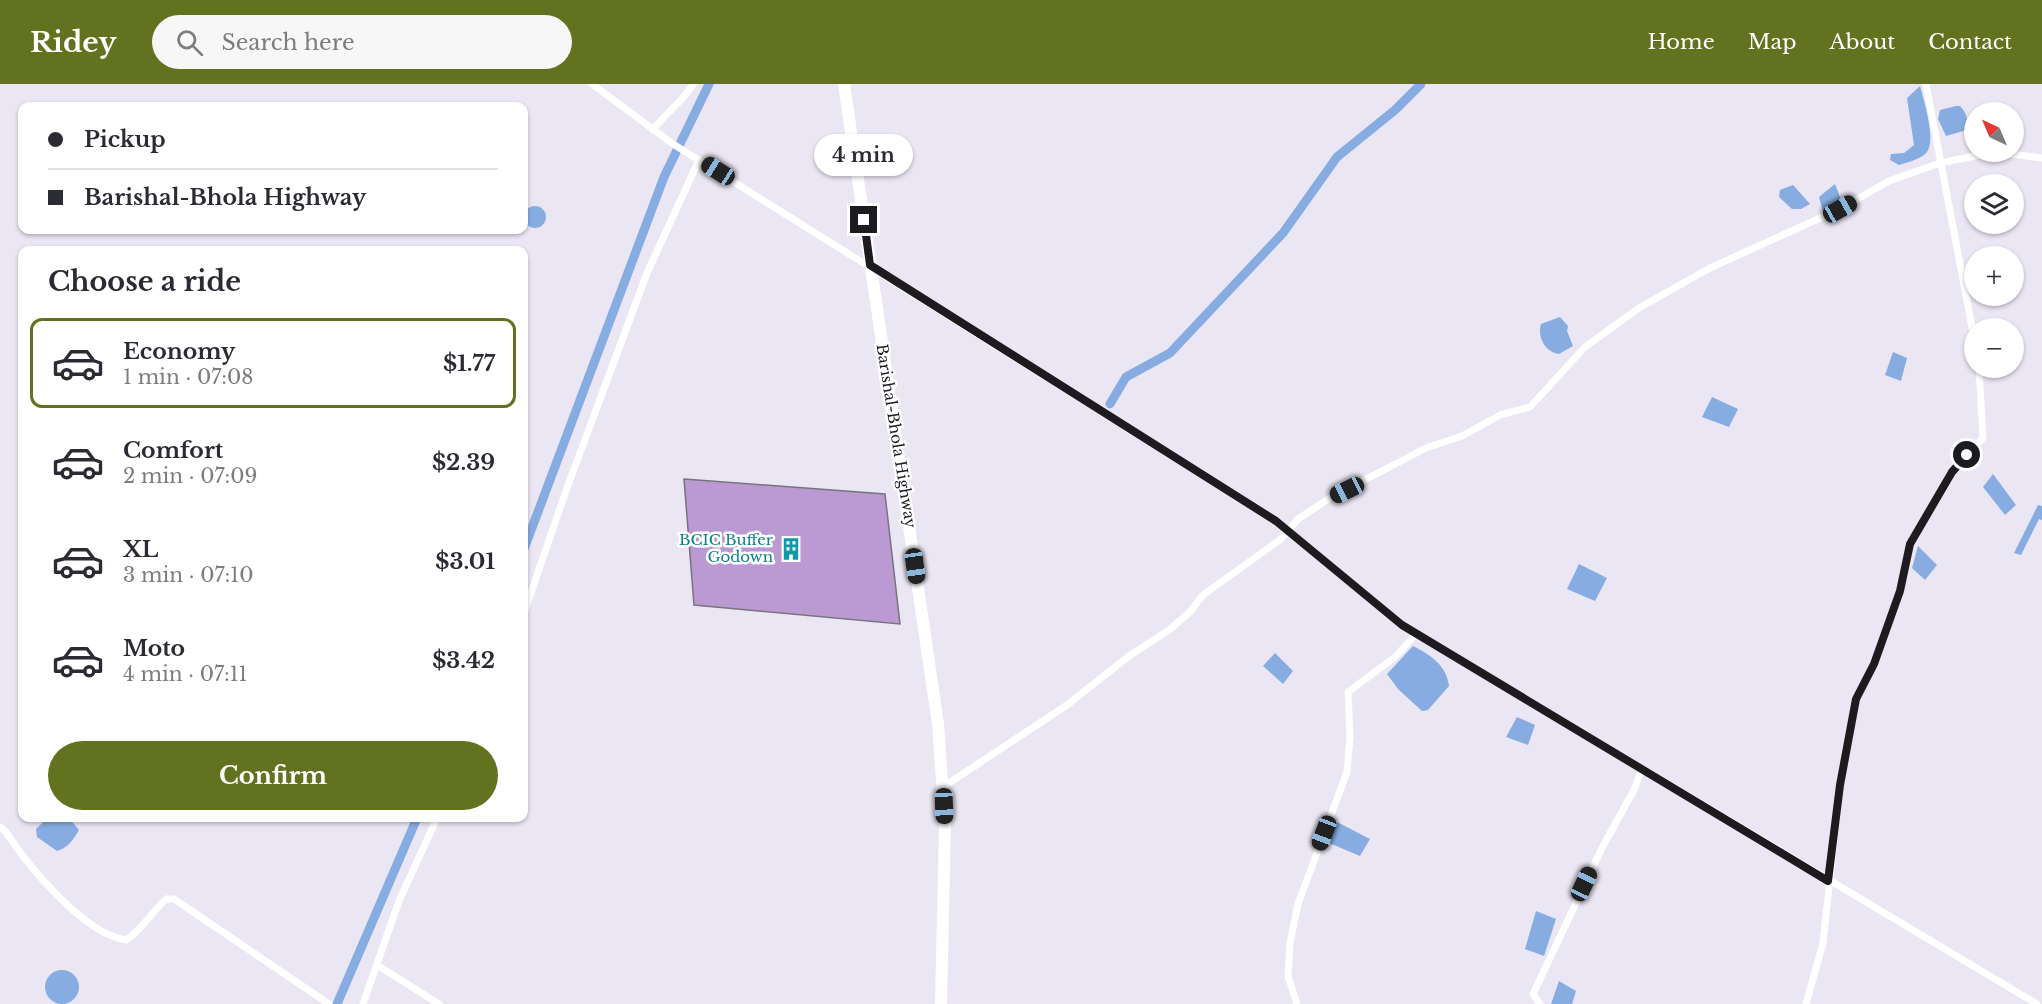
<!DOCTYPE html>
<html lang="en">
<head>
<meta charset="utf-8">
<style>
	:root { --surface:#fff; --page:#f7f7f7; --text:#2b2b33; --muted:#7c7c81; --line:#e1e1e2; --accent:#63721e }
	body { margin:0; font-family:"Libre Baskerville",serif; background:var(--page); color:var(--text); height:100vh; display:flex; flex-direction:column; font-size:22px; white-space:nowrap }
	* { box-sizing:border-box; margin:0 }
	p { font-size:20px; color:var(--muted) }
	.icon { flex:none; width:33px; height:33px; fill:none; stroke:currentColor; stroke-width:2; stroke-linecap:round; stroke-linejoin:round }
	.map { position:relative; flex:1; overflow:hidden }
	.panel { position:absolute; left:18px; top:162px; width:510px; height:576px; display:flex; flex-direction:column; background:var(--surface); border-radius:12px; box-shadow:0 2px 4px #0004 }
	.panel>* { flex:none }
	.top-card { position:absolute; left:18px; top:18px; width:510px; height:132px; border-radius:12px; box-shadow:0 2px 4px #0004; display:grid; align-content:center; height:132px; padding:0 30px; background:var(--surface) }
	.needle { width:39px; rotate:316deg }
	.buttons { position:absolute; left:1964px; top:18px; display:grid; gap:12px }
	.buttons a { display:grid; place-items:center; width:60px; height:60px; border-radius:50%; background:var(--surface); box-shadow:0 2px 4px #0004; font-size:30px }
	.end { position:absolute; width:27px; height:27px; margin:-14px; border:8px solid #1d1b1f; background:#fff; box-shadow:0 0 0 3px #fff }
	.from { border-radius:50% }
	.bubble { position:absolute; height:42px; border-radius:21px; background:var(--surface); box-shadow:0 2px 4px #0004; font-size:20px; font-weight:700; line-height:42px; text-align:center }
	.car { position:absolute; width:18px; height:36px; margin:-18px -9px; border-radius:8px; box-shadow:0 0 4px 2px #0007; background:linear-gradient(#222 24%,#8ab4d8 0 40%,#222 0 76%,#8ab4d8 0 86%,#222 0) }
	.top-card b { display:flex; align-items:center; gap:21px; height:57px; font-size:22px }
	.top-card b+b { border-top:2px solid var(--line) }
	.top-card i { width:15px; height:15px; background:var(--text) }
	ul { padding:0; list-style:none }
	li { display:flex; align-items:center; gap:18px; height:90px; margin:0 12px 9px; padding:0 18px; border:3px solid transparent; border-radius:12px }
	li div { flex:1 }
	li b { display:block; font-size:22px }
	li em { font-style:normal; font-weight:700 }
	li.active { border-color:var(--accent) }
	li>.icon { width:54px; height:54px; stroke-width:1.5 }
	h2 { padding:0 30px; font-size:27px; line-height:72px }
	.cta { display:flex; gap:12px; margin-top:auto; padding:12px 30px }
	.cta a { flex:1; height:69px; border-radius:36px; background:var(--accent); color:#fff; font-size:24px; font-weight:700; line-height:69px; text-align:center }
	header { display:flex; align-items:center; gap:36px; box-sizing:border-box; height:84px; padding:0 30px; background:var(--accent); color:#fff }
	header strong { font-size:28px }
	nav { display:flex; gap:33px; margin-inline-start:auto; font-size:21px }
	.search { width:420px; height:54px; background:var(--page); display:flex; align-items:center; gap:15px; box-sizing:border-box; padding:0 21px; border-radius:33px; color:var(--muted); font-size:22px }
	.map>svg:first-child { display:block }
	.water { fill:#87ace1 }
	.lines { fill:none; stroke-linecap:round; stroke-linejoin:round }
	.canal { stroke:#87ace1; stroke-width:9 }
	.building { fill:#bb9ad3; stroke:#79737e; stroke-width:1.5 }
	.street { stroke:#fff; stroke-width:7 }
	.highway { stroke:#fff; stroke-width:12 }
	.route { stroke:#1d1b1f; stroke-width:8 }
	.labels { text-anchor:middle; stroke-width:5; stroke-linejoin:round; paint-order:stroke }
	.street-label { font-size:15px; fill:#1d1b1f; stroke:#fff }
	.culture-label { font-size:15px; fill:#0d838f; stroke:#fff; text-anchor:end }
</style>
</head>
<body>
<header>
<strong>Ridey</strong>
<div class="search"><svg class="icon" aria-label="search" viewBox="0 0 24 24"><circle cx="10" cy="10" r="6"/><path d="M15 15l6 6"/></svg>Search here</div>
<nav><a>Home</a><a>Map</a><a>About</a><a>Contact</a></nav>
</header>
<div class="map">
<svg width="2042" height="920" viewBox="0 0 2042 920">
	<rect width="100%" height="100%" fill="#ebe6f3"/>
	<path class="water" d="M 1920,2 C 1924,17 1937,58 1926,69 C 1919,76 1908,78 1899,81 L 1890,76 L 1891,70 L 1904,69 L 1914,61 L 1907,14 Z
		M 1956,22 L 1960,22 C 1967,29 1968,36 1967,46 L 1946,52 L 1938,35 L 1940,26 Z
		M 1835,100 L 1842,118 L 1823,128 L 1819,113 Z
		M 1793,101 L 1810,120 L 1801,125 L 1792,125 L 1779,113 L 1780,106 Z
		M524 133a11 11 0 1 1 22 0a11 11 0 1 1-22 0Z
		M 1560,233 L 1568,242 L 1567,247 L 1573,262 L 1559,270 C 1545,268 1537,253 1541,240 Z
		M 1893,268 L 1907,274 L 1901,297 L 1885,291 Z
		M 1712,313 L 1738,325 L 1729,343 L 1702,333 Z
		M 1993,390 L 2016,421 L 2005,431 L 1983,403 Z
		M 2038,421 L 2042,422 L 2042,436 L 2039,435 L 2021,471 L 2014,469 Z
		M 1918,462 L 1937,481 L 1925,496 L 1912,484 Z
		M 1579,480 L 1607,494 L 1595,517 L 1567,505 Z
		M 1413,562 C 1431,571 1447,582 1449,602 L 1428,626 L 1422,627 L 1398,605 L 1387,590 Z
		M 1275,569 L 1293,587 L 1283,600 L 1263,582 Z
		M 1517,633 L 1535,641 L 1528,661 L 1506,653 Z
		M 47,734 L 69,734 L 79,746 C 74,755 68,764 57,767 L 37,753 L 36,745 Z
		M 1337,738 L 1370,755 L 1360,772 L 1329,759 Z
		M 1536,827 L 1556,835 L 1544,872 L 1525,865 Z
		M45 903a17 17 0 1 1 34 0a17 17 0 1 1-34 0Z
		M 1559,897 L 1576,907 L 1572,920 L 1551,920 Z"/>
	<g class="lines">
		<path class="canal" d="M 1110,320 L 1126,293 L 1170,269 L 1283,149 L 1337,73 L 1395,26 L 1421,0
			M 524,465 L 664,93 L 709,0
			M 337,920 L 417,734"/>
	</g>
	<path class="building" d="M 684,395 L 885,410 L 900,540 L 694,521 Z"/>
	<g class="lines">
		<path class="street" d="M 592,0 L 673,60 L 1276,437 L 1402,541 L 2037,920
			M 1926,0 L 1974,254
			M 653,46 C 665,29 683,18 693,0
			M 524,529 L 567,404 L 647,189 L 699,76
			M 943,703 L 1067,621 L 1129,572 L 1169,546 L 1190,528 L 1203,511 L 1281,455 L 1298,435 L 1330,414 L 1426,364 L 1462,352 L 1500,331 L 1530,323 L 1585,263 L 1639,224 L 1710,184 L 1840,125 L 1889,97 L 1940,79 L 1995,68 L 2042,74
			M 0,743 L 6,748 C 28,782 84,850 126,856 C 142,846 152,828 166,815 L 174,815 L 329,920
			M 377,881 L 439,920
			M 363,920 L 399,817 L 437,734
			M 1297,920 L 1288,892 L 1290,859 L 1298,820 L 1347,688 L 1350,653 L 1348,608 L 1395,573 L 1416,550
			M 1540,920 L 1533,910 L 1602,764 L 1635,704 L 1641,686
			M 1806,920 L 1823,859 L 1840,701 L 1856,615 L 1874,580 L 1900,507 L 1910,460 L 1952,388 L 1983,354 L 1979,284"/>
		<path class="highway" d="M 844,0 L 938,640 L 945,740 L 941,920"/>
	</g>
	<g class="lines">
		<path class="route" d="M 864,136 L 870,181 L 1276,437 L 1402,541 L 1828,797 L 1840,701 L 1856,615 L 1874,580 L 1900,507 L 1910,460 L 1952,388 L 1967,371"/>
	</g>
	<defs>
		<g id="building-bare" transform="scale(1.8)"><path d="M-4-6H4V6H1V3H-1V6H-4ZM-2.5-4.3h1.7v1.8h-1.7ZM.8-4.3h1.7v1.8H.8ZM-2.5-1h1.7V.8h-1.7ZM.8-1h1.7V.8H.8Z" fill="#0f9aa8" stroke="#fff" stroke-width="2.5" paint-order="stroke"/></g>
	</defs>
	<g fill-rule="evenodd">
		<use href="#building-bare" x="791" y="465"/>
	</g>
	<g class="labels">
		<g class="street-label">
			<text transform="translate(896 352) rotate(81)" y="5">Barishal-Bhola Highway</text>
		</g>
		<g class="culture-label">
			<text x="773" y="461">BCIC Buffer<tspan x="773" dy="17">Godown</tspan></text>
		</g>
	</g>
</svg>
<div class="buttons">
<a><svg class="needle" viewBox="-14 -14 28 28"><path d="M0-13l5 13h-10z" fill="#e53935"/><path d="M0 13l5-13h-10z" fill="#7c7c81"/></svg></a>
<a><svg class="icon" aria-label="layers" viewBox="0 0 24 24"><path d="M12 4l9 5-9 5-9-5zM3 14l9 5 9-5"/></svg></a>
<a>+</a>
<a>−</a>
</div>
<i class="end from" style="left:1967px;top:371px"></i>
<i class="end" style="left:864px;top:136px"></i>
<div class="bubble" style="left:814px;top:50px;width:99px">4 min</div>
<i class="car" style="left:718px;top:87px;rotate:302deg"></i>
<i class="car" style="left:1840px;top:125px;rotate:61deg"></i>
<i class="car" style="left:1347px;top:406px;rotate:244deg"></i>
<i class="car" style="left:915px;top:482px;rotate:172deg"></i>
<i class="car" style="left:944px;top:722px;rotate:178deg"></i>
<i class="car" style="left:1324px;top:749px;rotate:201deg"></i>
<i class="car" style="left:1584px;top:800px;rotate:25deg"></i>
<div class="top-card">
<b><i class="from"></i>Pickup</b>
<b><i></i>Barishal-Bhola Highway</b>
</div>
<section class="panel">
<h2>Choose a ride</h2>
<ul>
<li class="active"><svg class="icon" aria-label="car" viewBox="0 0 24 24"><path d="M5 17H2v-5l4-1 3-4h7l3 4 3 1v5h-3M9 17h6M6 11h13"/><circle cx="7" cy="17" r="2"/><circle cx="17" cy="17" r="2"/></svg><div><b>Economy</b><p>1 min · 07:08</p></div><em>$1.77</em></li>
<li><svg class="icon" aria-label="car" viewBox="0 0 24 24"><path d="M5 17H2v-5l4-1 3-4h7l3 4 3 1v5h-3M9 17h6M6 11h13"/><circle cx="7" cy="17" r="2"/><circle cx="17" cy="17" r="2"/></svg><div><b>Comfort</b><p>2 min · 07:09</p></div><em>$2.39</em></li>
<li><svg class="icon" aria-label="car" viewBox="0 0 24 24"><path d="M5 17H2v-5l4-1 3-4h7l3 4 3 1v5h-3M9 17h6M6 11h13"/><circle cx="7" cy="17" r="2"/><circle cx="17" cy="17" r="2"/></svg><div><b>XL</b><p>3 min · 07:10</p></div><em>$3.01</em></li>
<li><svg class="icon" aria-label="car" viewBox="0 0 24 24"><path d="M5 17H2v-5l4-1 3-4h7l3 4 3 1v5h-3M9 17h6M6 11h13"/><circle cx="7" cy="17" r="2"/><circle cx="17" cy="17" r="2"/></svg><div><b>Moto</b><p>4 min · 07:11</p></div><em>$3.42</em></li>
</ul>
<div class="cta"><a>Confirm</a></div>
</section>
</div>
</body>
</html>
